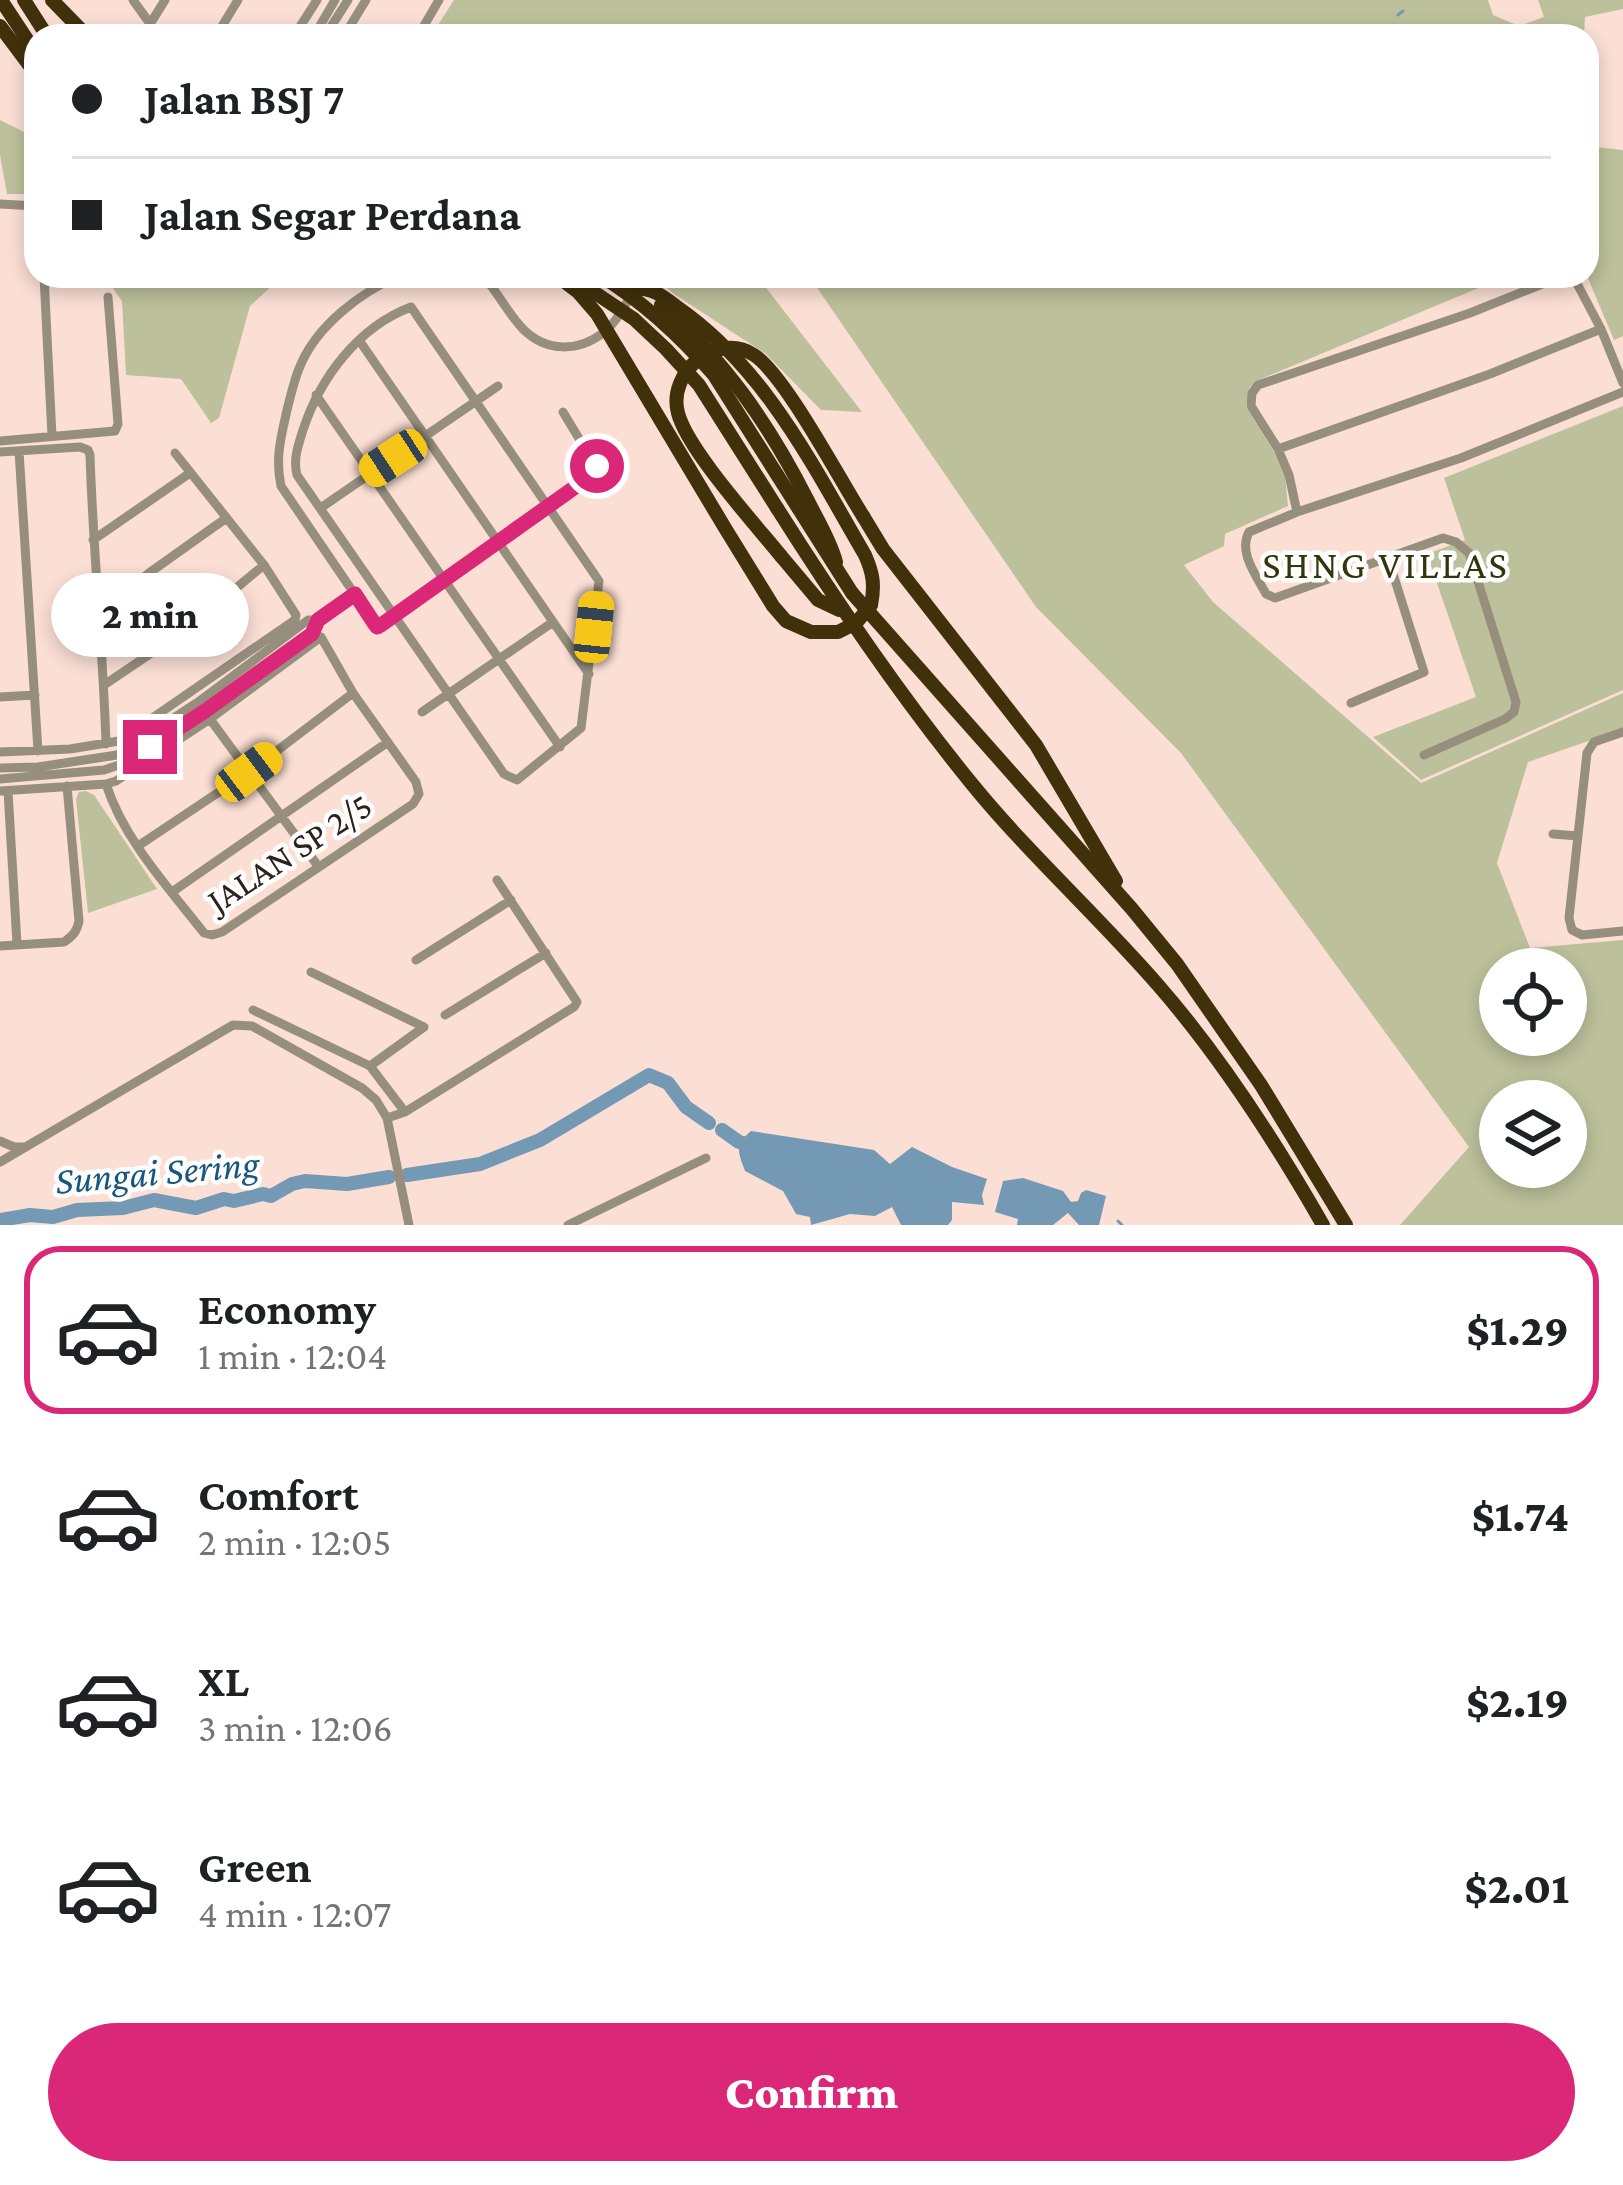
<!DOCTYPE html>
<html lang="en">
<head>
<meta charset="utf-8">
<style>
	:root { --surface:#fff; --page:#f6f6f6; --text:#202124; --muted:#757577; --line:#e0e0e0; --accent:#db2777 }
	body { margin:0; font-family:"Crimson Pro",serif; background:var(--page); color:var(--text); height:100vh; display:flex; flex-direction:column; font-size:45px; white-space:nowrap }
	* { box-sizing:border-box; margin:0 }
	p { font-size:39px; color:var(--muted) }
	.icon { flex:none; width:66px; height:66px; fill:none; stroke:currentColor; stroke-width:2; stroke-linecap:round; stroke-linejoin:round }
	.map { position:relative; height:1225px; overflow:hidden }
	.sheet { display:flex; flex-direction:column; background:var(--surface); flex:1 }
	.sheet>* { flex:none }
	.hud { position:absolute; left:24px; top:24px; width:1575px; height:264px; border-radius:36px; box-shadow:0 6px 18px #0003; display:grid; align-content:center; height:264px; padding:0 48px; background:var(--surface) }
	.tools { position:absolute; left:1479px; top:948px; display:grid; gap:24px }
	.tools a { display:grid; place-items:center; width:108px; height:108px; border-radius:50%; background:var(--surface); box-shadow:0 6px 18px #0003; font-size:60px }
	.end { position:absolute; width:54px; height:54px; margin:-27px; border:15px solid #db2777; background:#fff; box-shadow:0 0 0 6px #fff }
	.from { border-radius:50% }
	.bubble { position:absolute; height:84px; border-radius:42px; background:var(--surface); box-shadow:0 6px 18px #0003; font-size:39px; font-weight:800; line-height:84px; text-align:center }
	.car { position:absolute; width:36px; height:72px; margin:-36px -18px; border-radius:15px; box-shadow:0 0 9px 3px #0007; background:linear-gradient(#f5c518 24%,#345 0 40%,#f5c518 0 76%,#345 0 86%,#f5c518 0) }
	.hud b { display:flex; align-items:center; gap:42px; height:114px; font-size:45px }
	.hud b+b { border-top:3px solid var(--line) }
	.hud i { width:30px; height:30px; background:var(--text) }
	ul { padding:21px 0 0; list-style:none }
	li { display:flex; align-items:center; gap:36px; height:168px; margin:0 24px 18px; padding:0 24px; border:6px solid transparent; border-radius:36px }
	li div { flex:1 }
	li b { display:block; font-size:45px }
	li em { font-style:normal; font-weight:800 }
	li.selected { border-color:var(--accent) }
	li>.icon { width:108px; height:108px; stroke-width:1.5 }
	.button { display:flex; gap:24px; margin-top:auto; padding:24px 48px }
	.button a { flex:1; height:138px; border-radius:72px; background:var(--accent); color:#fff; font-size:48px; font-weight:800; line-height:138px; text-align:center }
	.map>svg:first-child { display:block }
	.green { fill:#bcc19b; fill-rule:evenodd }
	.water { fill:#7499b5 }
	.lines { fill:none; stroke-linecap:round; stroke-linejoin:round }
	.stream { stroke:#7499b5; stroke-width:3 }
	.river { stroke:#7499b5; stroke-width:14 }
	.minor { stroke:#978f7e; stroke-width:9 }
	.highway { stroke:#41310a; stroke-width:14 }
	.highway-bridge { stroke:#41310a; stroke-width:14 }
	.route { stroke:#db2777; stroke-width:15 }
	.labels { text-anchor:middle; stroke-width:9; stroke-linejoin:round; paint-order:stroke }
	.street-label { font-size:36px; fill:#2d211c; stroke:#fff }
	.neighbourhood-label { font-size:39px; letter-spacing:3px; fill:#34350b; stroke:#fff }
	.water-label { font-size:39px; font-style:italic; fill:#19567c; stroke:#fff }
</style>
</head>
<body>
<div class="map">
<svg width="1623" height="1225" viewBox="0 0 1623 1225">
	<rect width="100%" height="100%" fill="#fbdfd5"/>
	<path class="green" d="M 454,0 L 1488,0 L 1493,15 L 1519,26 L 1544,17 L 1538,0 L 1623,0 L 1623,9 L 1585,17 L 1584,36 L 431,36 Z
		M 0,120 L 36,138 L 36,194 L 7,194 L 0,155 Z
		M 1587,146 L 1623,150 L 1623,336 L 1614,340 L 1587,276 Z
		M 104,276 L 283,276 L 250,306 L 219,418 L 211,423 L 181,379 L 126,375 L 122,301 Z
		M 654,276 L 757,276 L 862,412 L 821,410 L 766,354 L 674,294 Z
		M 809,276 L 1507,276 L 1256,381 L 1249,388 L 1246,407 L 1274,452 L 1285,476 L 1288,506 L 1225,534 L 1224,546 L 1184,565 L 1213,602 L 1421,783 L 1623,693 L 1623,729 L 1528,762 L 1497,863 L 1530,948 L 1623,940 L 1623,1225 L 1400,1225 L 1469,1147 L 1181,753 L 1036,607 ZM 1500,969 L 1566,969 L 1566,1035 L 1500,1035 ZM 1500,1101 L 1566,1101 L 1566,1167 L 1500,1167 Z
		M 1623,406 L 1623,690 L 1421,780 L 1373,737 L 1476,697 L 1427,554 L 1465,540 L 1444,478 Z
		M 86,791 L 94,795 L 157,889 L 88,913 L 76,799 L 79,792 Z"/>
	<path class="water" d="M 751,1131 L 874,1150 L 890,1164 L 912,1147 L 952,1167 L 987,1179 L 982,1195 L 984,1205 L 952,1202 L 952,1220 L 948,1225 L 901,1225 L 892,1207 L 875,1216 L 850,1214 L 811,1225 L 810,1217 L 796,1214 L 783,1191 L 745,1171 C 738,1152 734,1145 751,1131 Z
		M 1023,1178 L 1063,1191 L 1071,1202 L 1078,1201 L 1081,1193 L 1086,1190 L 1106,1196 L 1099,1225 L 1079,1225 L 1068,1213 L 1053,1225 L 1017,1225 L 1018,1219 L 995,1212 L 1003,1181 Z"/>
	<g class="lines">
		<path class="stream" d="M 1398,15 L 1403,11
			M 1118,1221 L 1122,1225"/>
		<path class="river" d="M 722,1130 L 739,1142 L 754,1146
			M 407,1175 L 480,1164 L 540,1140 L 649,1075 L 668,1083 L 686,1107 L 709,1123
			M 0,1220 L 30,1215 L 53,1217 L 77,1210 L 123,1208 L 154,1200 L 196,1208 L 224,1199 L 234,1201 L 263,1194 L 271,1196 L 292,1184 L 305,1181 L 347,1184 L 389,1177"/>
		<path class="minor" d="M 133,0 L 159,36
			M 150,24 L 165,0
			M 216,36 L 238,0
			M 294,36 L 317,0
			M 314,36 L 335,0
			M 325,36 L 348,0
			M 344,36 L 366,0
			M 418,36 L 439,0
			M 0,204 L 36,206
			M 44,276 L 52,436
			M 398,276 C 360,293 318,325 301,364 C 294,379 291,395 287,410 C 281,437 275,458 281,486 L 377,627 L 598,470 L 563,412
			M 483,276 C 498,292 508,314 524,330 C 547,352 578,352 603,333 C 615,324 624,307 632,294
			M 622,276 L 636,289
			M 1573,276 L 1601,329 L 1623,383
			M 411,307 L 599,581 L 581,728 L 517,780 L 504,774 L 297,475 C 293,459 298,446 303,430 C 320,378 358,327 411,307 Z
			M 359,340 L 589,674
			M 316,395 L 560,747
			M 0,441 L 115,431 L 118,424 L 108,297
			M 1278,449 L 1490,374 L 1601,329
			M 19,451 L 38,751
			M 0,452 L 80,447 L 88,450 L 90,455 C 93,551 103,647 106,744
			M 322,507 L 498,386
			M 1297,512 L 1289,475 L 1278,449 L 1251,406 L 1252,393 L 1258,385 L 1470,313 L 1562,276
			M 93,540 L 190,473
			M 99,614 L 149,573 L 225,519
			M 104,685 L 184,631 L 264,565
			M 0,697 L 35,695
			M 1351,703 L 1424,672 L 1388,558
			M 422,712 L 553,622
			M 207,715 L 318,866
			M 1623,732 L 1594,742 L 1587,753 L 1569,918 L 1572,930 L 1582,935 L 1623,931
			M 0,752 L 70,749 L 119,741 L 295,620 L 296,615 L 264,565 L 175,453
			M 1424,755 L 1505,719 L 1514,712 L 1516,702 L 1469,553 L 1456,542 L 1443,538 L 1275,598 L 1266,594 C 1256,575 1238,552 1249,532 L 1297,512 L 1461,458 L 1623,392
			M 0,768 L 38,767 L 117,755 L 198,702 L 308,620 L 318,620 L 355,594
			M 0,779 L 104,770 L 122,764 L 205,711 L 312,634 L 318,620
			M 0,791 L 106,784 L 116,781 L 210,719 L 321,637 L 353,693 L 416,782 L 419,794 L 413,804 L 222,932 L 212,935 L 204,933 C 168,887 124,840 106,784
			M 8,791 L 17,944
			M 1553,834 L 1578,836
			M 138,846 L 249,772 L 353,693
			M 172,892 L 388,742
			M 0,946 L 64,942 C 73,936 77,931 79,921 L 67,786
			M 416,960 L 511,900
			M 311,972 L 424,1027 L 370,1066
			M 253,1010 L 370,1066 L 405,1112
			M 445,1015 L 546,953
			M 387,1118 L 405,1112 L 574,1007 L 577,1002 L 497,880
			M 0,1141 L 14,1147 L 23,1147
			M 0,1162 L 233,1025 L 252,1026 L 362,1088 L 376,1100 L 387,1118 L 409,1225
			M 568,1225 L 706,1158"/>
		<path class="highway" d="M 1,0 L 36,53
			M 24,0 L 47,36
			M 52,0 L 87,36
			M 0,26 L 36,74
			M 636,289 C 652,287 665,298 677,307 C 765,368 812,464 865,555 C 873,573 875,585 871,605
			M 661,305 C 725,360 770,426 808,501 C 818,521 830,540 836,562
			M 777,508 C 837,603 901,697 972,784 C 1029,854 1098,916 1158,985 C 1220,1056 1276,1143 1323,1225
			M 863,516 L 883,549 L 1036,745 L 1116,881
			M 781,556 L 818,600 L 839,610
			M 852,593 L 1132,909 L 1177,964 L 1261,1085 L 1346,1225"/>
		<path class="highway-bridge" d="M 557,276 L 578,292 L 597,314 L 725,528 L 773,606 L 786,621 L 811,632 L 838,632 L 856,623 L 871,605
			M 570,276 L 634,319 L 666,349 L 699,385 L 777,508
			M 601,276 C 645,303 681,337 714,375 L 852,593
			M 781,556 C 755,524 687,449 678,413 C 667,372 717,331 754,355 C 785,375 840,480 863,516"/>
	</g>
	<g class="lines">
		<path class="route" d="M 150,747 L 205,711 L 312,634 L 318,620 L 355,594 L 374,623 L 377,627 L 381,625 L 595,473 L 597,466"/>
	</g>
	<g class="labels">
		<g class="street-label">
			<text transform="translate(289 852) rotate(-33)" y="13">JALAN SP 2/5</text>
		</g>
		<g class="neighbourhood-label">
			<text x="1386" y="578">SHNG VILLAS</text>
		</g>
		<g class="water-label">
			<text transform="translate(157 1171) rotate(-5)" y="14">Sungai Sering</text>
		</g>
	</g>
</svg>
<div class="tools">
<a><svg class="icon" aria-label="locate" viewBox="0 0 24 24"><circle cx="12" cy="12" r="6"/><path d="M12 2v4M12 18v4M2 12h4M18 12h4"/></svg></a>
<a><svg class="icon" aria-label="layers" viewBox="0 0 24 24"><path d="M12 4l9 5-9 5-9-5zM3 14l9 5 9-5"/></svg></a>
</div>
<i class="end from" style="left:597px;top:466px"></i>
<i class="end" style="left:150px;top:747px"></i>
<div class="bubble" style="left:51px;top:573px;width:198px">2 min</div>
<i class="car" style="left:393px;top:458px;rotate:237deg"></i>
<i class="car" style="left:594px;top:627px;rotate:6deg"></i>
<i class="car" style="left:249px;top:772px;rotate:53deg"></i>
<div class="hud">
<b><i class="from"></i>Jalan BSJ 7</b>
<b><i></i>Jalan Segar Perdana</b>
</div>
</div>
<section class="sheet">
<ul>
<li class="selected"><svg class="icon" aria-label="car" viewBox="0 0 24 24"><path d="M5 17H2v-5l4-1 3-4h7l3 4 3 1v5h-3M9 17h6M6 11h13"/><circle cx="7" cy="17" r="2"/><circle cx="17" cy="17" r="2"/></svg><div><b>Economy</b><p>1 min · 12:04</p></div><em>$1.29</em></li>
<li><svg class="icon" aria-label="car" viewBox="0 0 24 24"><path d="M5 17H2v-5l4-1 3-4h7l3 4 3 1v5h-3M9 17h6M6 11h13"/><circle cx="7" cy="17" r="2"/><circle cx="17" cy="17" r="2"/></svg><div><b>Comfort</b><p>2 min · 12:05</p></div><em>$1.74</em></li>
<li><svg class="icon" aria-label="car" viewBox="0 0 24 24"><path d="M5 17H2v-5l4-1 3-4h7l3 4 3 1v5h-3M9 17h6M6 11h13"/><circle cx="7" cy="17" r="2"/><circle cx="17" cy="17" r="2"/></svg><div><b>XL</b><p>3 min · 12:06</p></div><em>$2.19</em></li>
<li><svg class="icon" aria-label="car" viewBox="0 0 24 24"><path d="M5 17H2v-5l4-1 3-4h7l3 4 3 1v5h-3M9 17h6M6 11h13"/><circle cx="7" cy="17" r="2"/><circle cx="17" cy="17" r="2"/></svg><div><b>Green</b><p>4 min · 12:07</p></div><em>$2.01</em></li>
</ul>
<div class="button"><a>Confirm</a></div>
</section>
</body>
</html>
